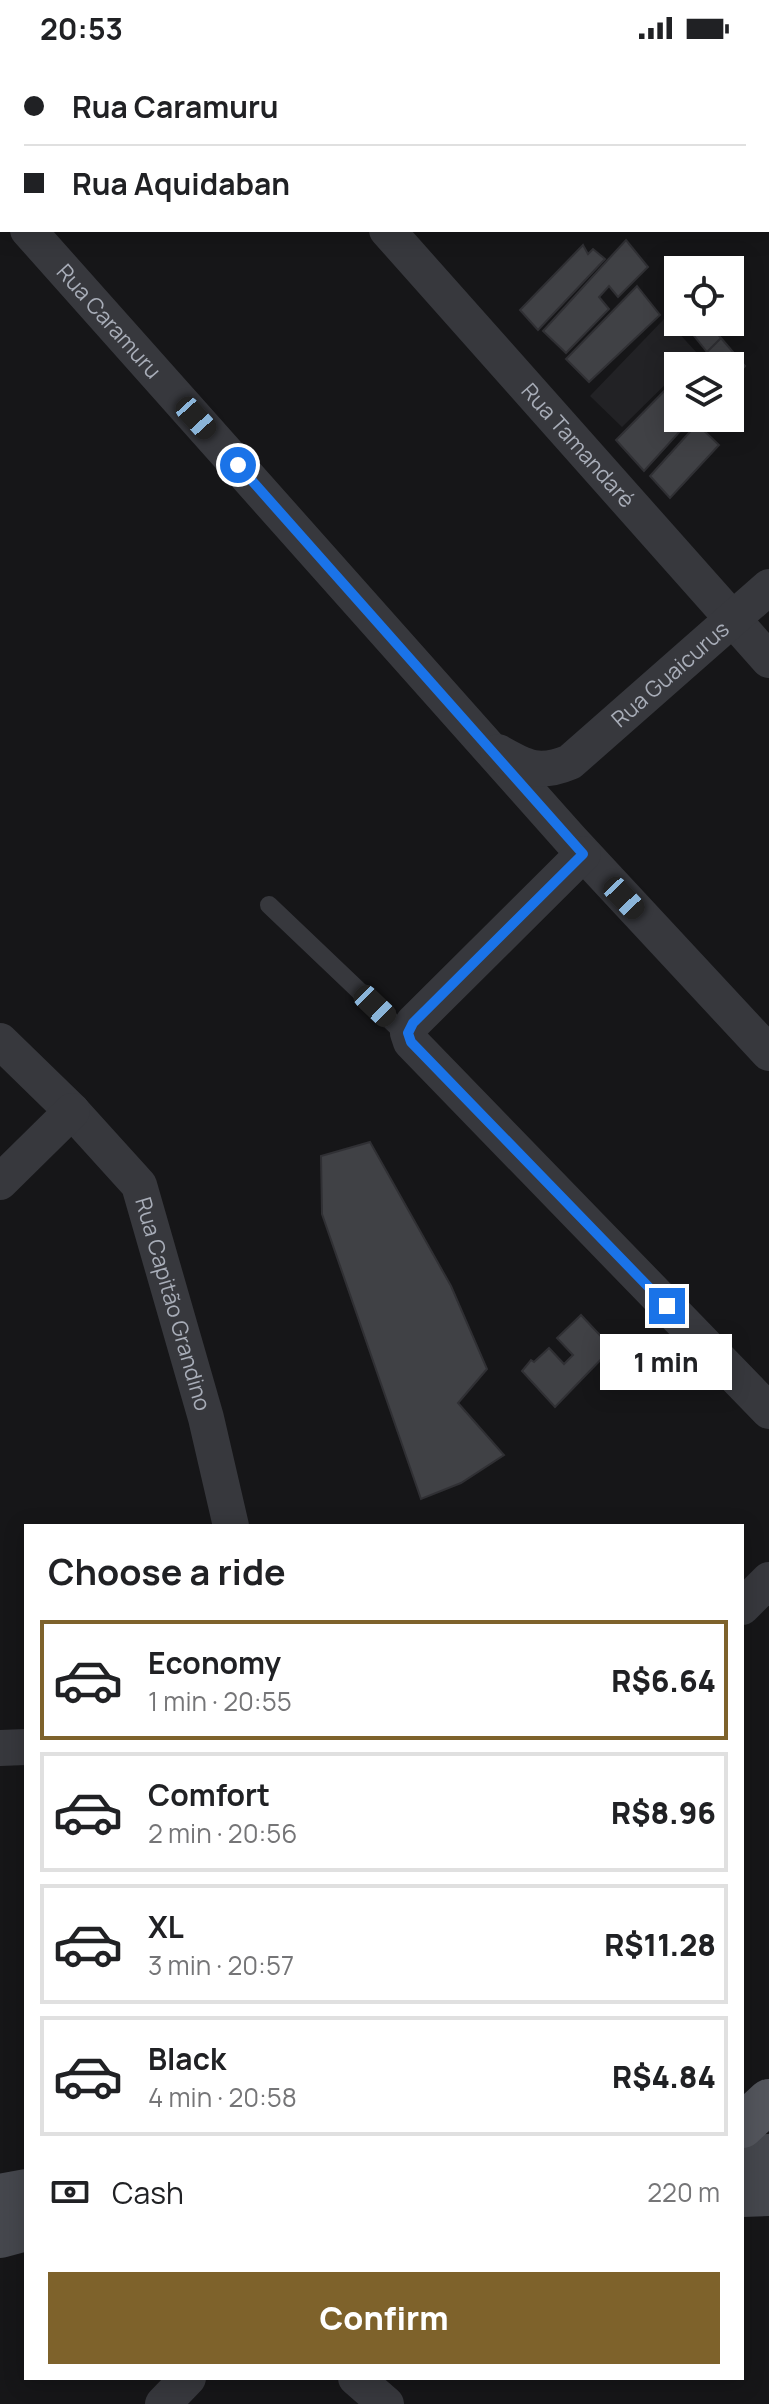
<!DOCTYPE html>
<html lang="en">
<head>
<meta charset="utf-8">
<style>
	:root { --surface:#fff; --page:#f6f6f6; --text:#202124; --muted:#757577; --line:#e0e0e0; --accent:#7e622b }
	body { margin:0; font-family:Manrope,sans-serif; background:var(--page); color:var(--text); height:100vh; display:flex; flex-direction:column; font-size:30px; white-space:nowrap }
	* { box-sizing:border-box; margin:0 }
	p { font-size:26px; color:var(--muted) }
	.icon { flex:none; width:44px; height:44px; fill:none; stroke:currentColor; stroke-width:2; stroke-linecap:round; stroke-linejoin:round }
	.map { position:relative; flex:1; overflow:hidden }
	.details { position:absolute; left:24px; top:1468px; width:720px; height:856px; display:flex; flex-direction:column; background:var(--surface); border-radius:0px; box-shadow:0 4px 20px #0003 }
	.details>* { flex:none }
	.guide { position:absolute; left:0px; top:0px; width:770px; height:176px; box-shadow:0 4px 20px #0003; display:grid; align-content:center; height:176px; padding:0 24px; background:var(--surface) }
	.fabs { position:absolute; left:664px; top:200px; display:grid; gap:16px }
	.fabs a { display:grid; place-items:center; width:80px; height:80px; border-radius:0px; background:var(--surface); box-shadow:0 4px 20px #0003; font-size:40px }
	.end { position:absolute; width:36px; height:36px; margin:-18px; border:10px solid #1a73e8; background:#fff; box-shadow:0 0 0 4px #fff }
	.from { border-radius:50% }
	.bubble { position:absolute; height:56px; border-radius:0px; background:var(--surface); box-shadow:0 4px 20px #0003; font-size:26px; font-weight:800; line-height:56px; text-align:center }
	.car { position:absolute; width:24px; height:48px; margin:-24px -12px; border-radius:10px; box-shadow:0 0 6px 2px #0007; background:linear-gradient(#222 24%,#8ab4d8 0 40%,#222 0 76%,#8ab4d8 0 86%,#222 0) }
	.guide b { display:flex; align-items:center; gap:28px; height:76px; font-size:30px }
	.guide b+b { border-top:2px solid var(--line) }
	.guide i { width:20px; height:20px; background:var(--text) }
	ul { padding:0; list-style:none }
	li { display:flex; align-items:center; gap:24px; height:120px; margin:0 16px 12px; padding:0 8px; border:4px solid var(--line); border-radius:0px }
	li div { flex:1 }
	li b { display:block; font-size:30px }
	li em { font-style:normal; font-weight:800 }
	li.selected { border-color:var(--accent) }
	li>.icon { width:72px; height:72px; stroke-width:1.5 }
	h2 { padding:0 24px; font-size:36px; line-height:96px }
	.pay { display:flex; align-items:center; gap:20px; height:88px; padding:0 24px; font-size:30px }
	.pay p { margin-inline-start:auto }
	.button { display:flex; gap:16px; margin-top:auto; padding:16px 24px }
	.button a { flex:1; height:92px; border-radius:0px; background:var(--accent); color:#fff; font-size:32px; font-weight:800; line-height:92px; text-align:center }
	.status { display:flex; justify-content:space-between; align-items:center; height:56px; padding:0 40px; background:var(--surface); direction:ltr }
	.status svg { height:22px; fill:currentColor }
	.map>svg:first-child { display:block }
	.built { fill:#222225 }
	.building { fill:#404145; stroke:#303034; stroke-width:2 }
	.lines { fill:none; stroke-linecap:round; stroke-linejoin:round }
	.lane { stroke:#37383d; stroke-width:18 }
	.street { stroke:#37383d; stroke-width:36 }
	.secondary { stroke:#45474d; stroke-width:44 }
	.primary { stroke:#53555c; stroke-width:44 }
	.route { stroke:#1a73e8; stroke-width:10 }
	.labels { text-anchor:middle; stroke-width:6; stroke-linejoin:round; paint-order:stroke }
	.street-label { font-size:22px; fill:#a8adb8; stroke:#111113 }
</style>
</head>
<body>
<div class="status"><b>20:53</b><svg viewBox="0 0 49 12"><path d="M0 12V9h3v3zM5 12V6h3v6zM10 12V3h3v9zM15 12V0h3v12zM26 1h20v11H26zM47 4h2v5h-2z"/></svg></div>
<div class="map">
<svg width="769" height="2348" viewBox="0 0 769 2348">
	<rect width="100%" height="100%" fill="#161618"/>
	<path class="built" d="M 665,262 L 697,297 L 684,310 L 678,310 L 678,316 L 622,371 L 590,340 Z"/>
	<path class="building" d="M 697,0 L 769,0 L 769,61 L 768,2 L 695,2 Z
		M 626,184 L 648,211 L 618,241 L 609,230 L 599,241 L 609,253 L 566,297 L 543,275 Z
		M 583,189 L 588,198 L 593,193 L 605,203 L 538,274 L 520,254 Z
		M 637,230 L 660,259 L 589,326 L 566,303 Z
		M 683,266 L 708,266 L 721,282 L 707,296 Z
		M 721,282 L 745,310 L 732,326 L 730,310 L 719,310 L 707,296 Z
		M 678,321 L 678,362 L 692,362 L 644,415 L 616,384 Z
		M 697,368 L 719,389 L 670,442 L 650,420 Z
		M 370,1086 L 451,1230 L 487,1313 L 458,1347 L 504,1399 L 461,1427 L 421,1443 L 322,1158 L 321,1100 Z
		M 581,1259 L 612,1292 L 555,1351 L 522,1315 L 531,1304 L 534,1306 L 549,1292 L 564,1308 L 573,1299 L 557,1282 Z"/>
	<g class="lines">
		<path class="lane" d="M 269,849 L 396,970 L 408,977"/>
		<g class="street">
			<path d="M 232,0 L 234,2"/>
			<path d="M 0,143 L 2,145"/>
			<path id="s1" d="M 28,174 L 571,784 L 769,997"/>
			<path id="s2" d="M 387,174 L 769,604"/>
			<path id="s3" d="M 498,696 C 526,712 539,719 570,706 L 769,531"/>
			<path d="M 583,798 L 413,967 L 408,977 L 411,986 L 769,1355"/>
			<path id="s4" d="M 0,985 L 72,1055 L 139,1129 L 206,1362 L 231,1470"/>
			<path d="M 0,1126 L 72,1055"/>
			<path d="M 742,1551 L 769,1524"/>
			<path d="M 0,1692 L 26,1691"/>
			<path d="M 356,2322 L 386,2348"/>
			<path d="M 163,2348 L 188,2322"/>
		</g>
		<path class="secondary" d="M 742,2101 L 769,2100
			M 742,2139 L 769,2138
			M 0,2140 L 26,2135
			M 0,2180 L 26,2173"/>
		<path class="primary" d="M 742,2070 L 769,2045"/>
	</g>
	<g class="lines">
		<path class="route" d="M 238,409 L 583,798 L 413,967 L 408,977 L 411,986 L 667,1250"/>
	</g>
	<g class="labels">
		<g class="street-label">
			<text dy="8" stroke="none"><textPath href="#s1" startOffset="122">Rua Caramuru</textPath></text>
			<text dy="8" stroke="none"><textPath href="#s2" startOffset="288">Rua Tamandaré</textPath></text>
			<text dy="8" stroke="none"><textPath href="#s3" startOffset="210">Rua Guaicurus</textPath></text>
			<text dy="8" stroke="none"><textPath href="#s4" startOffset="324">Rua Capitão Grandino</textPath></text>
		</g>
	</g>
</svg>
<div class="fabs">
<a><svg class="icon" aria-label="locate" viewBox="0 0 24 24"><circle cx="12" cy="12" r="6"/><path d="M12 2v4M12 18v4M2 12h4M18 12h4"/></svg></a>
<a><svg class="icon" aria-label="layers" viewBox="0 0 24 24"><path d="M12 4l9 5-9 5-9-5zM3 14l9 5 9-5"/></svg></a>
</div>
<i class="end from" style="left:238px;top:409px"></i>
<i class="end" style="left:667px;top:1250px"></i>
<div class="bubble" style="left:600px;top:1278px;width:132px">1 min</div>
<i class="car" style="left:196px;top:362px;rotate:138deg"></i>
<i class="car" style="left:624px;top:842px;rotate:137deg"></i>
<i class="car" style="left:375px;top:950px;rotate:134deg"></i>
<div class="guide">
<b><i class="from"></i>Rua Caramuru</b>
<b><i></i>Rua Aquidaban</b>
</div>
<section class="details">
<h2>Choose a ride</h2>
<ul>
<li class="selected"><svg class="icon" aria-label="car" viewBox="0 0 24 24"><path d="M5 17H2v-5l4-1 3-4h7l3 4 3 1v5h-3M9 17h6M6 11h13"/><circle cx="7" cy="17" r="2"/><circle cx="17" cy="17" r="2"/></svg><div><b>Economy</b><p>1 min · 20:55</p></div><em>R$6.64</em></li>
<li><svg class="icon" aria-label="car" viewBox="0 0 24 24"><path d="M5 17H2v-5l4-1 3-4h7l3 4 3 1v5h-3M9 17h6M6 11h13"/><circle cx="7" cy="17" r="2"/><circle cx="17" cy="17" r="2"/></svg><div><b>Comfort</b><p>2 min · 20:56</p></div><em>R$8.96</em></li>
<li><svg class="icon" aria-label="car" viewBox="0 0 24 24"><path d="M5 17H2v-5l4-1 3-4h7l3 4 3 1v5h-3M9 17h6M6 11h13"/><circle cx="7" cy="17" r="2"/><circle cx="17" cy="17" r="2"/></svg><div><b>XL</b><p>3 min · 20:57</p></div><em>R$11.28</em></li>
<li><svg class="icon" aria-label="car" viewBox="0 0 24 24"><path d="M5 17H2v-5l4-1 3-4h7l3 4 3 1v5h-3M9 17h6M6 11h13"/><circle cx="7" cy="17" r="2"/><circle cx="17" cy="17" r="2"/></svg><div><b>Black</b><p>4 min · 20:58</p></div><em>R$4.84</em></li>
</ul>
<div class="pay"><svg class="icon" aria-label="cash" viewBox="0 0 24 24"><path d="M3 7h18v10H3z"/><circle cx="12" cy="12" r="2"/></svg>Cash<p>220 m</p></div>
<div class="button"><a>Confirm</a></div>
</section>
</div>
</body>
</html>
